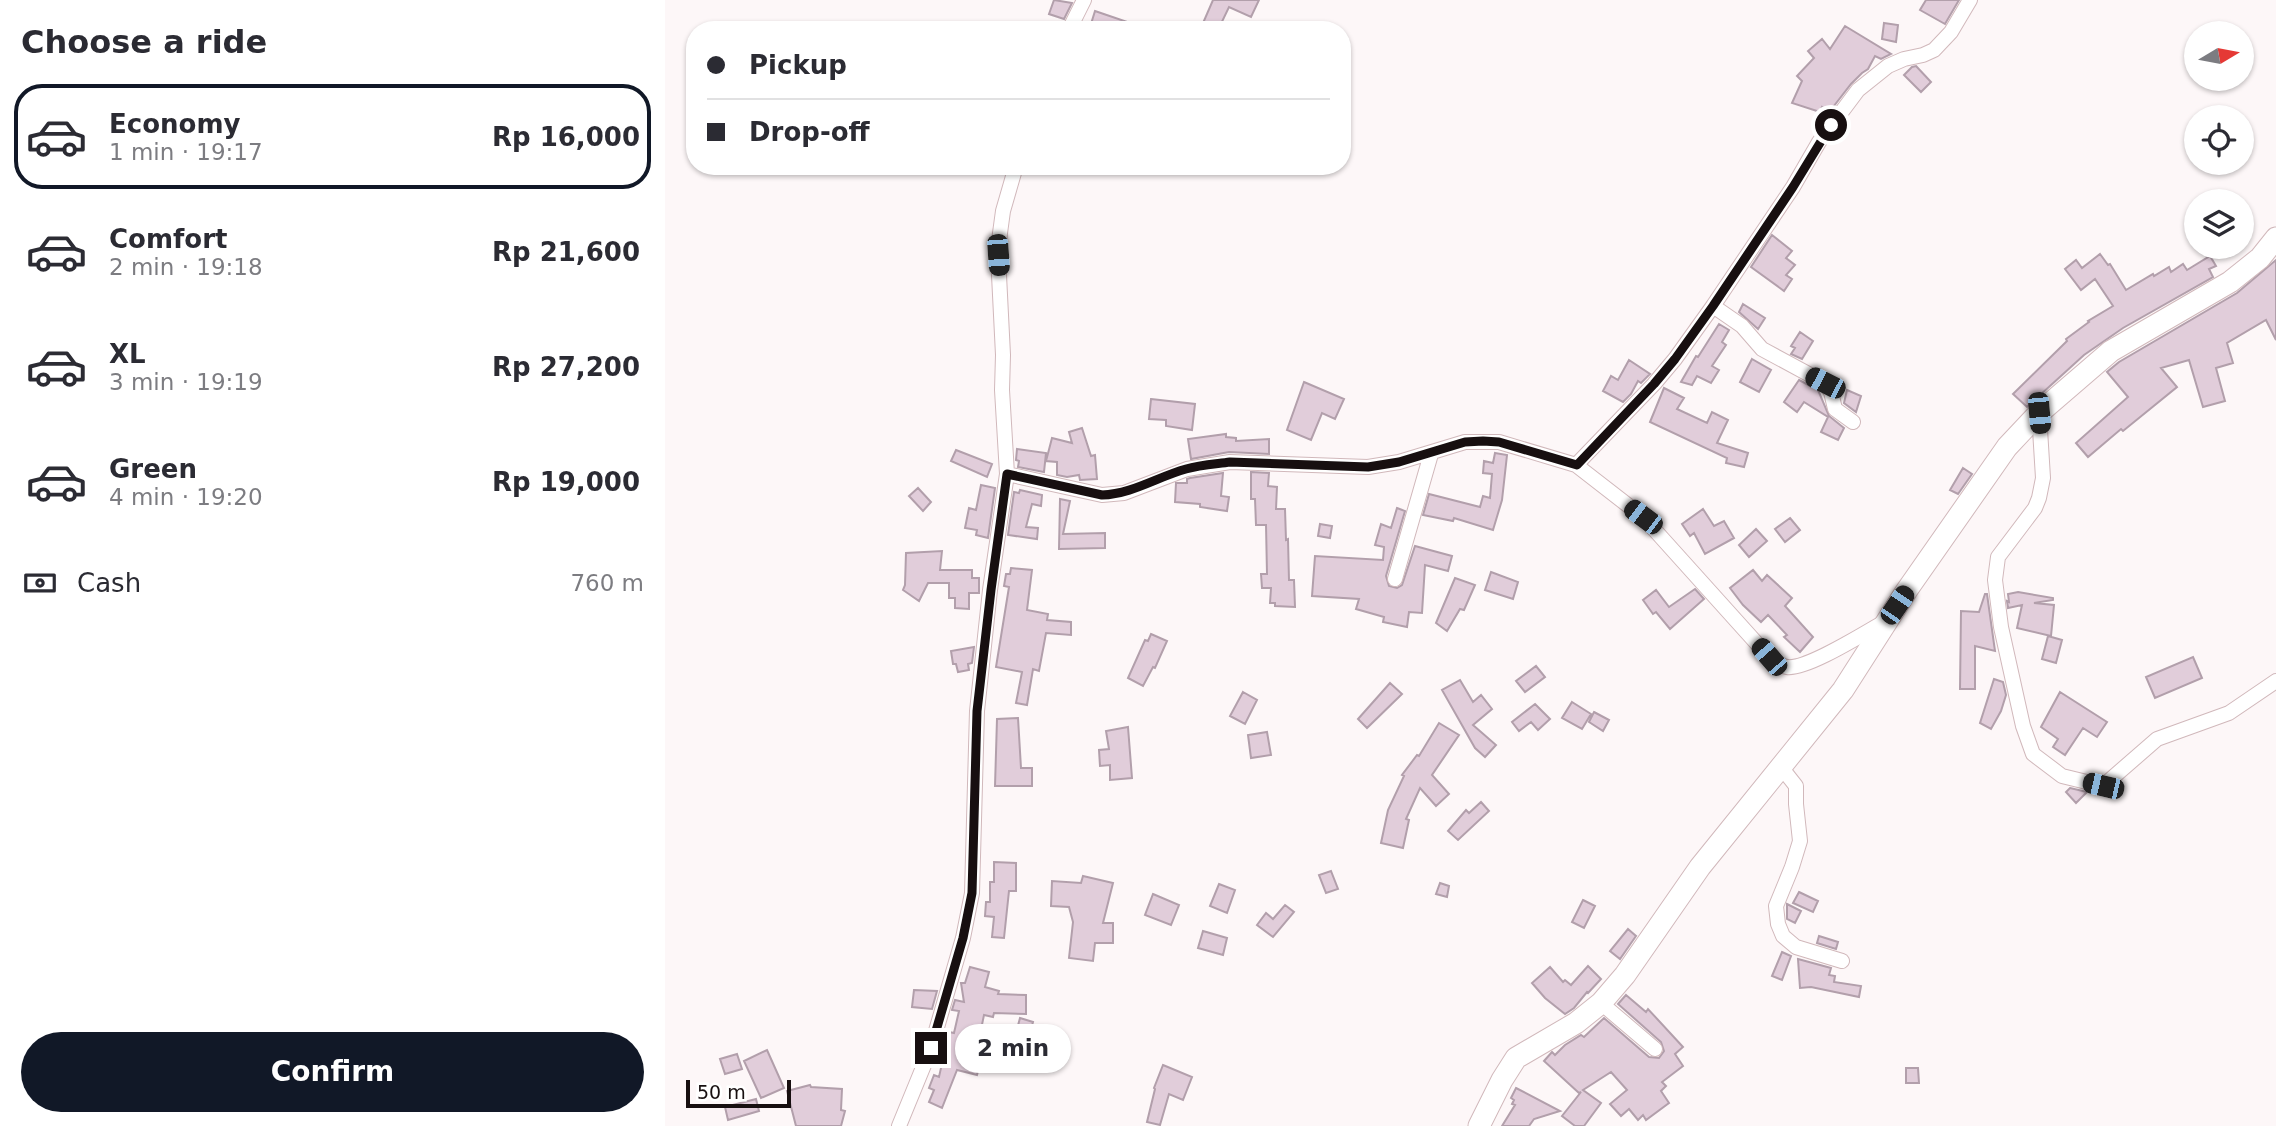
<!DOCTYPE html>
<html lang="en">
<head>
<meta charset="utf-8">
<style>
	:root { --surface:#fff; --page:#f7f7f7; --text:#2b2b33; --muted:#7c7c81; --line:#e1e1e2; --accent:#111827 }
	body { margin:0; font-family:"DejaVu Sans",sans-serif; background:var(--page); color:var(--text); height:100vh; display:flex; flex-direction:column; font-size:26px; white-space:nowrap }
	* { box-sizing:border-box; margin:0 }
	p { font-size:23px; color:var(--muted) }
	.icon { flex:none; width:38px; height:38px; fill:none; stroke:currentColor; stroke-width:2; stroke-linecap:round; stroke-linejoin:round }
	.map { position:relative; flex:1; overflow:hidden }
	.panel { display:flex; flex-direction:column; background:var(--surface); width:665px }
	.panel>* { flex:none }
	.banner { position:absolute; left:21px; top:21px; width:665px; height:154px; border-radius:28px; box-shadow:0 2px 5px #0004; display:grid; align-content:center; height:154px; padding:0 21px; background:var(--surface) }
	.needle { width:46px; rotate:80deg }
	.tools { position:absolute; left:1519px; top:21px; display:grid; gap:14px }
	.tools a { display:grid; place-items:center; width:70px; height:70px; border-radius:50%; background:var(--surface); box-shadow:0 2px 5px #0004; font-size:35px }
	.scale { position:absolute; left:21px; bottom:18px; width:105px; box-sizing:border-box; padding-left:7px; border:4px solid #170f10; border-top:0; font-size:19px; line-height:24px; white-space:nowrap; color:#170f10; -webkit-text-stroke:5px #fff; paint-order:stroke }
	.end { position:absolute; width:32px; height:32px; margin:-16px; border:9px solid #170f10; background:#fff; box-shadow:0 0 0 4px #fff }
	.from { border-radius:50% }
	.bubble { position:absolute; height:49px; border-radius:24px; background:var(--surface); box-shadow:0 2px 5px #0004; font-size:23px; font-weight:800; line-height:49px; text-align:center }
	.car { position:absolute; width:21px; height:42px; margin:-21px -10px; border-radius:9px; box-shadow:0 0 5px 2px #0007; background:linear-gradient(#222 24%,#8ab4d8 0 40%,#222 0 76%,#8ab4d8 0 86%,#222 0) }
	.banner b { display:flex; align-items:center; gap:24px; height:66px; font-size:26px }
	.banner b+b { border-top:2px solid var(--line) }
	.banner i { width:18px; height:18px; background:var(--text) }
	ul { padding:0; list-style:none }
	li { display:flex; align-items:center; gap:21px; height:105px; margin:0 14px 10px; padding:0 7px; border:4px solid transparent; border-radius:28px }
	li div { flex:1 }
	li b { display:block; font-size:26px }
	li em { font-style:normal; font-weight:800 }
	li.selected { border-color:var(--accent) }
	li>.icon { width:63px; height:63px; stroke-width:1.5 }
	h2 { padding:0 21px; font-size:32px; line-height:84px }
	.pay { display:flex; align-items:center; gap:18px; height:77px; padding:0 21px; font-size:26px }
	.pay p { margin-inline-start:auto }
	.primary-button { display:flex; gap:14px; margin-top:auto; padding:14px 21px }
	.primary-button a { flex:1; height:80px; border-radius:42px; background:var(--accent); color:#fff; font-size:28px; font-weight:800; line-height:80px; text-align:center }
	main { display:flex; flex:1; min-height:0 }
	.map>svg:first-child { display:block }
	.building { fill:#e1cdda; stroke:#b29fab; stroke-width:2 }
	.lines { fill:none; stroke-linecap:round; stroke-linejoin:round }
	.street-casing { stroke:#d1b8bb; stroke-width:16 }
	.secondary-casing { stroke:#d1b8bb; stroke-width:23 }
	.street { stroke:#fff; stroke-width:14 }
	.secondary { stroke:#fff; stroke-width:21 }
	.route { stroke:#170f10; stroke-width:9 }
</style>
</head>
<body>
<main>
<section class="panel">
<h2>Choose a ride</h2>
<ul>
<li class="selected"><svg class="icon" aria-label="car" viewBox="0 0 24 24"><path d="M5 17H2v-5l4-1 3-4h7l3 4 3 1v5h-3M9 17h6M6 11h13"/><circle cx="7" cy="17" r="2"/><circle cx="17" cy="17" r="2"/></svg><div><b>Economy</b><p>1 min · 19:17</p></div><em>Rp 16,000</em></li>
<li><svg class="icon" aria-label="car" viewBox="0 0 24 24"><path d="M5 17H2v-5l4-1 3-4h7l3 4 3 1v5h-3M9 17h6M6 11h13"/><circle cx="7" cy="17" r="2"/><circle cx="17" cy="17" r="2"/></svg><div><b>Comfort</b><p>2 min · 19:18</p></div><em>Rp 21,600</em></li>
<li><svg class="icon" aria-label="car" viewBox="0 0 24 24"><path d="M5 17H2v-5l4-1 3-4h7l3 4 3 1v5h-3M9 17h6M6 11h13"/><circle cx="7" cy="17" r="2"/><circle cx="17" cy="17" r="2"/></svg><div><b>XL</b><p>3 min · 19:19</p></div><em>Rp 27,200</em></li>
<li><svg class="icon" aria-label="car" viewBox="0 0 24 24"><path d="M5 17H2v-5l4-1 3-4h7l3 4 3 1v5h-3M9 17h6M6 11h13"/><circle cx="7" cy="17" r="2"/><circle cx="17" cy="17" r="2"/></svg><div><b>Green</b><p>4 min · 19:20</p></div><em>Rp 19,000</em></li>
</ul>
<div class="pay"><svg class="icon" aria-label="cash" viewBox="0 0 24 24"><path d="M3 7h18v10H3z"/><circle cx="12" cy="12" r="2"/></svg>Cash<p>760 m</p></div>
<div class="primary-button"><a>Confirm</a></div>
</section>
<div class="map">
<svg width="1611" height="1126" viewBox="0 0 1611 1126">
	<rect width="100%" height="100%" fill="#fdf7f8"/>
	<path class="building" d="M 389,0 L 407,3 L 399,19 L 384,14 Z
		M 548,0 L 594,0 L 586,17 L 564,7 L 553,30 L 535,30 Z
		M 1261,0 L 1294,0 L 1280,24 L 1255,10 Z
		M 430,11 L 480,28 L 479,30 L 443,30 L 426,24 Z
		M 1219,23 L 1233,25 L 1231,42 L 1217,39 Z
		M 1180,26 L 1226,54 L 1216,59 L 1210,56 L 1203,69 L 1197,73 L 1186,84 L 1165,111 L 1157,107 L 1155,112 L 1127,103 L 1137,81 L 1132,76 L 1149,58 L 1143,51 L 1157,39 L 1165,49 Z
		M 1251,66 L 1266,82 L 1256,92 L 1239,75 L 1247,67 Z
		M 1107,235 L 1127,251 L 1121,258 L 1130,265 L 1121,275 L 1127,279 L 1119,291 L 1086,267 Z
		M 1435,254 L 1443,265 L 1445,264 L 1461,290 L 1488,274 L 1489,276 L 1504,267 L 1506,272 L 1518,264 L 1522,270 L 1545,256 L 1551,266 L 1544,269 L 1548,277 L 1458,328 L 1419,355 L 1362,407 L 1348,394 L 1402,341 L 1401,339 L 1424,322 L 1423,321 L 1448,306 L 1430,279 L 1416,290 L 1400,269 L 1411,260 L 1417,268 Z
		M 1611,260 L 1611,340 L 1601,320 L 1562,343 L 1568,363 L 1551,368 L 1560,401 L 1538,407 L 1524,360 L 1496,368 L 1512,387 L 1458,431 L 1456,429 L 1423,457 L 1411,443 L 1463,397 L 1442,372 L 1454,362 L 1572,293 Z
		M 1078,304 L 1100,318 L 1093,329 L 1074,312 Z
		M 1054,324 L 1064,330 L 1057,342 L 1061,345 L 1047,366 L 1054,370 L 1046,383 L 1032,376 L 1027,385 L 1016,382 L 1031,356 L 1033,357 Z
		M 1135,332 L 1148,341 L 1137,359 L 1126,354 L 1130,348 L 1126,346 Z
		M 1087,359 L 1106,370 L 1094,392 L 1075,382 Z
		M 964,360 L 985,374 L 976,383 L 973,381 L 966,394 L 958,402 L 938,391 L 946,376 L 953,380 Z
		M 1134,380 L 1153,390 L 1164,416 L 1179,428 L 1173,440 L 1156,432 L 1163,417 L 1139,402 L 1132,412 L 1119,402 Z
		M 639,382 L 679,399 L 670,419 L 657,413 L 646,440 L 622,430 Z
		M 999,388 L 1019,398 L 1012,409 L 1042,423 L 1047,412 L 1063,420 L 1052,443 L 1083,453 L 1079,467 L 1061,463 L 1062,458 L 985,422 Z
		M 1182,390 L 1196,396 L 1191,412 L 1179,403 Z
		M 486,399 L 530,404 L 527,430 L 501,426 L 501,420 L 484,419 Z
		M 417,428 L 426,456 L 430,455 L 432,479 L 415,480 L 414,475 L 402,477 L 392,475 L 392,462 L 381,461 L 387,438 L 407,443 L 404,432 Z
		M 561,434 L 561,437 L 571,438 L 571,441 L 604,439 L 604,454 L 564,452 L 526,459 L 523,439 Z
		M 352,449 L 381,453 L 379,472 L 353,467 L 354,461 L 351,460 Z
		M 291,450 L 327,464 L 322,477 L 286,461 Z
		M 830,453 L 842,455 L 837,500 L 828,530 L 789,518 L 788,521 L 758,515 L 764,494 L 815,507 L 818,496 L 825,498 L 827,474 L 818,473 L 819,461 L 828,463 Z
		M 1298,468 L 1307,474 L 1293,494 L 1285,490 Z
		M 586,472 L 604,473 L 603,486 L 612,487 L 611,509 L 620,509 L 621,540 L 623,539 L 624,580 L 629,580 L 630,607 L 610,606 L 610,603 L 605,603 L 606,588 L 597,588 L 596,574 L 602,574 L 601,525 L 591,525 L 590,499 L 586,499 Z
		M 558,473 L 556,496 L 564,497 L 562,511 L 535,507 L 535,504 L 510,502 L 511,483 L 522,483 L 522,479 L 525,478 Z
		M 316,485 L 330,488 L 323,538 L 311,535 L 312,530 L 300,528 L 304,508 L 311,510 Z
		M 253,488 L 266,502 L 258,511 L 244,496 Z
		M 355,490 L 377,495 L 376,506 L 367,504 L 361,527 L 373,528 L 372,539 L 343,535 L 349,492 L 354,493 Z
		M 395,499 L 405,501 L 398,534 L 440,533 L 440,548 L 394,549 Z
		M 732,508 L 740,511 L 721,576 L 724,586 L 732,588 L 737,585 L 750,546 L 787,556 L 783,571 L 760,565 L 757,613 L 744,612 L 742,627 L 718,622 L 719,617 L 691,609 L 694,599 L 647,596 L 650,556 L 718,560 L 719,547 L 710,545 L 716,524 L 726,528 Z
		M 1038,509 L 1049,526 L 1059,521 L 1069,538 L 1040,554 L 1029,533 L 1025,536 L 1017,524 Z
		M 1125,518 L 1135,530 L 1120,542 L 1110,529 Z
		M 655,524 L 667,526 L 665,538 L 653,536 Z
		M 1091,529 L 1102,541 L 1084,557 L 1074,545 Z
		M 277,551 L 275,570 L 307,570 L 307,578 L 314,578 L 314,593 L 304,593 L 304,609 L 290,608 L 290,598 L 284,598 L 284,583 L 263,583 L 254,601 L 238,590 L 240,585 L 241,553 Z
		M 346,568 L 367,570 L 362,610 L 383,614 L 382,620 L 406,622 L 406,635 L 381,633 L 374,671 L 368,669 L 362,705 L 351,703 L 357,672 L 331,667 L 344,587 L 339,586 L 341,574 L 345,574 Z
		M 1088,570 L 1097,581 L 1102,575 L 1127,598 L 1120,606 L 1148,637 L 1135,652 L 1119,637 L 1122,635 L 1103,615 L 1096,622 L 1078,605 L 1065,588 Z
		M 826,572 L 853,582 L 848,599 L 820,590 Z
		M 790,578 L 810,585 L 799,610 L 795,609 L 782,631 L 771,623 Z
		M 1030,589 L 1039,599 L 1005,629 L 991,612 L 988,614 L 978,600 L 991,590 L 1004,607 Z
		M 1353,592 L 1388,598 L 1388,600 L 1369,603 L 1389,605 L 1386,636 L 1352,628 L 1357,605 L 1343,608 L 1342,601 L 1344,602 L 1343,594 Z
		M 1320,594 L 1322,594 L 1330,651 L 1310,646 L 1310,689 L 1295,689 L 1296,611 L 1314,612 Z
		M 486,634 L 502,641 L 490,668 L 488,667 L 478,686 L 463,678 L 480,640 L 483,641 Z
		M 1383,636 L 1397,640 L 1391,663 L 1377,659 Z
		M 309,647 L 307,663 L 303,664 L 304,670 L 293,672 L 291,664 L 288,664 L 286,651 Z
		M 1528,657 L 1537,678 L 1490,698 L 1481,677 Z
		M 871,666 L 880,677 L 860,692 L 851,681 Z
		M 1329,679 L 1338,682 L 1341,695 L 1336,711 L 1326,729 L 1315,723 Z
		M 795,680 L 808,702 L 816,695 L 827,709 L 808,725 L 831,745 L 820,757 L 810,748 L 777,690 Z
		M 725,683 L 737,694 L 702,728 L 693,719 Z
		M 578,692 L 592,700 L 580,724 L 565,716 Z
		M 1395,692 L 1442,722 L 1432,737 L 1418,728 L 1400,755 L 1388,747 L 1393,739 L 1376,727 Z
		M 907,702 L 926,714 L 917,729 L 897,718 Z
		M 870,704 L 885,719 L 873,730 L 866,722 L 854,731 L 847,722 Z
		M 929,712 L 944,720 L 938,731 L 924,722 Z
		M 353,718 L 356,768 L 367,768 L 367,786 L 330,786 L 332,719 Z
		M 774,723 L 794,735 L 767,775 L 784,794 L 771,806 L 755,788 L 741,819 L 744,820 L 738,848 L 716,843 L 723,810 L 739,776 L 737,775 L 752,755 L 754,756 Z
		M 463,727 L 467,778 L 445,780 L 445,765 L 435,766 L 434,750 L 444,749 L 441,731 Z
		M 602,732 L 606,755 L 586,758 L 583,735 Z
		M 1405,788 L 1422,792 L 1411,803 L 1401,792 Z
		M 816,802 L 824,811 L 793,840 L 783,831 L 801,810 L 804,813 Z
		M 329,862 L 351,863 L 351,891 L 344,891 L 339,938 L 327,937 L 329,917 L 320,916 L 321,902 L 325,902 L 325,882 L 329,882 Z
		M 666,871 L 673,889 L 661,893 L 654,875 Z
		M 418,876 L 448,883 L 438,923 L 448,923 L 448,943 L 430,943 L 428,961 L 404,958 L 408,922 L 404,907 L 386,906 L 387,881 L 416,883 Z
		M 775,883 L 784,886 L 782,897 L 771,894 Z
		M 554,884 L 570,890 L 562,913 L 545,906 Z
		M 1134,892 L 1153,901 L 1148,912 L 1128,903 Z
		M 488,894 L 514,905 L 506,925 L 480,915 Z
		M 918,900 L 930,906 L 919,928 L 907,922 Z
		M 1122,904 L 1136,911 L 1130,923 L 1122,919 Z
		M 620,905 L 629,912 L 608,937 L 592,925 L 601,913 L 608,919 Z
		M 963,929 L 971,936 L 955,959 L 945,951 Z
		M 538,931 L 562,938 L 558,955 L 533,948 Z
		M 1154,936 L 1173,942 L 1171,949 L 1152,943 Z
		M 1117,952 L 1126,956 L 1117,980 L 1107,976 Z
		M 1133,959 L 1166,968 L 1164,975 L 1170,976 L 1169,982 L 1196,986 L 1194,997 L 1146,987 L 1135,988 Z
		M 923,966 L 936,979 L 923,993 L 922,992 L 909,1008 L 900,1014 L 880,998 L 867,983 L 885,967 L 898,982 L 900,980 L 906,985 Z
		M 305,967 L 324,972 L 320,987 L 334,991 L 333,994 L 361,995 L 361,1014 L 329,1013 L 328,1017 L 319,1015 L 314,1039 L 321,1041 L 312,1075 L 292,1070 L 277,1108 L 264,1102 L 269,1090 L 264,1088 L 269,1075 L 274,1077 L 284,1032 L 289,1033 L 294,1011 L 287,1010 L 290,1000 L 299,1002 L 296,983 L 300,983 Z
		M 249,990 L 272,991 L 267,1009 L 247,1007 Z
		M 961,995 L 981,1012 L 983,1009 L 1018,1047 L 1010,1054 L 1018,1066 L 997,1082 L 1001,1086 L 996,1091 L 1004,1103 L 981,1120 L 978,1115 L 973,1120 L 964,1109 L 956,1116 L 945,1104 L 962,1090 L 946,1072 L 918,1090 L 936,1103 L 919,1126 L 910,1126 L 897,1116 L 916,1092 L 914,1093 L 879,1061 L 887,1052 L 890,1055 L 900,1045 L 916,1035 L 919,1037 L 939,1018 L 984,1057 L 994,1058 L 999,1051 L 996,1042 L 953,1004 Z
		M 355,1018 L 368,1022 L 364,1037 L 351,1033 Z
		M 102,1050 L 119,1088 L 96,1098 L 79,1061 Z
		M 72,1054 L 77,1069 L 60,1074 L 55,1059 Z
		M 498,1065 L 527,1077 L 518,1100 L 504,1094 L 495,1125 L 482,1122 L 490,1089 L 489,1088 Z
		M 1241,1068 L 1253,1068 L 1254,1083 L 1241,1083 Z
		M 145,1085 L 146,1087 L 177,1089 L 176,1110 L 180,1111 L 176,1126 L 131,1126 L 122,1091 Z
		M 851,1088 L 895,1111 L 869,1119 L 864,1126 L 837,1126 L 850,1105 L 847,1104 L 849,1100 L 846,1098 Z
		M 91,1099 L 94,1111 L 63,1120 L 60,1107 Z"/>
	<g class="lines">
		<g class="street-casing">
			<path id="street" d="M 404,30 L 419,0
				M 1048,306 L 1077,326 L 1097,349 L 1160,383 L 1166,392 L 1170,409 L 1188,422
				M 1374,413 L 1378,478 L 1374,498 L 1370,508 L 1333,557 L 1330,580 L 1336,627 L 1358,726 L 1368,754 L 1397,776 L 1438,786 L 1492,739 L 1564,713 L 1611,681
				M 911,465 L 989,384 L 1010,359 L 1048,306 L 1128,187 L 1154,142 L 1193,90 L 1223,66 L 1239,59 L 1258,55 L 1269,50 L 1286,32 L 1305,0
				M 342,474 L 437,495 L 459,493 L 522,469 L 565,462 L 703,467 L 734,462 L 800,442 L 834,442 L 911,465 L 978,517 L 1104,657 C 1109,661 1115,666 1122,667 C 1142,670 1201,632 1221,621
				M 730,579 L 766,454
				M 1116,767 L 1131,786 L 1131,804 L 1135,841 L 1127,867 L 1111,906 L 1113,924 L 1118,936 L 1131,947 L 1177,961
				M 936,1003 L 990,1049
				M 234,1126 L 266,1048 L 298,938 L 307,893 L 312,711 L 325,590 L 342,474 L 337,390 L 338,355 L 333,255 L 335,233 L 338,211 L 351,166"/>
		</g>
		<g class="secondary-casing">
			<path id="secondary" d="M 814,1126 L 837,1080 L 851,1058 L 911,1023 L 936,1003 L 960,975 L 1035,867 L 1178,690 L 1242,590 L 1342,447 L 1374,413 L 1446,351 L 1565,282 L 1595,258 L 1611,238"/>
		</g>
		<use href="#street" class="street"/>
		<use href="#secondary" class="secondary"/>
	</g>
	<g class="lines">
		<path class="route" d="M 266,1048 L 298,938 L 307,893 L 312,711 L 326,590 L 342,474 L 437,495 C 467,494 492,477 521,469 C 535,465 551,464 565,462 L 703,467 L 734,462 L 800,442 L 818,441 L 834,442 L 912,465 L 989,384 L 1010,359 L 1048,306 L 1128,187 L 1166,125"/>
	</g>
</svg>
<div class="tools">
<a><svg class="needle" viewBox="-14 -14 28 28"><path d="M0-13l5 13h-10z" fill="#e53935"/><path d="M0 13l5-13h-10z" fill="#7c7c81"/></svg></a>
<a><svg class="icon" aria-label="locate" viewBox="0 0 24 24"><circle cx="12" cy="12" r="6"/><path d="M12 2v4M12 18v4M2 12h4M18 12h4"/></svg></a>
<a><svg class="icon" aria-label="layers" viewBox="0 0 24 24"><path d="M12 4l9 5-9 5-9-5zM3 14l9 5 9-5"/></svg></a>
</div>
<div class="scale">50 m</div>
<i class="end from" style="left:1166px;top:125px"></i>
<i class="end" style="left:266px;top:1048px"></i>
<div class="bubble" style="left:290px;top:1024px;width:116px">2 min</div>
<i class="car" style="left:333px;top:255px;rotate:176deg"></i>
<i class="car" style="left:1160px;top:383px;rotate:297deg"></i>
<i class="car" style="left:1374px;top:413px;rotate:175deg"></i>
<i class="car" style="left:978px;top:517px;rotate:307deg"></i>
<i class="car" style="left:1232px;top:605px;rotate:34deg"></i>
<i class="car" style="left:1104px;top:657px;rotate:319deg"></i>
<i class="car" style="left:1438px;top:786px;rotate:283deg"></i>
<div class="banner">
<b><i class="from"></i>Pickup</b>
<b><i></i>Drop-off</b>
</div>
</div>
</main>
</body>
</html>
